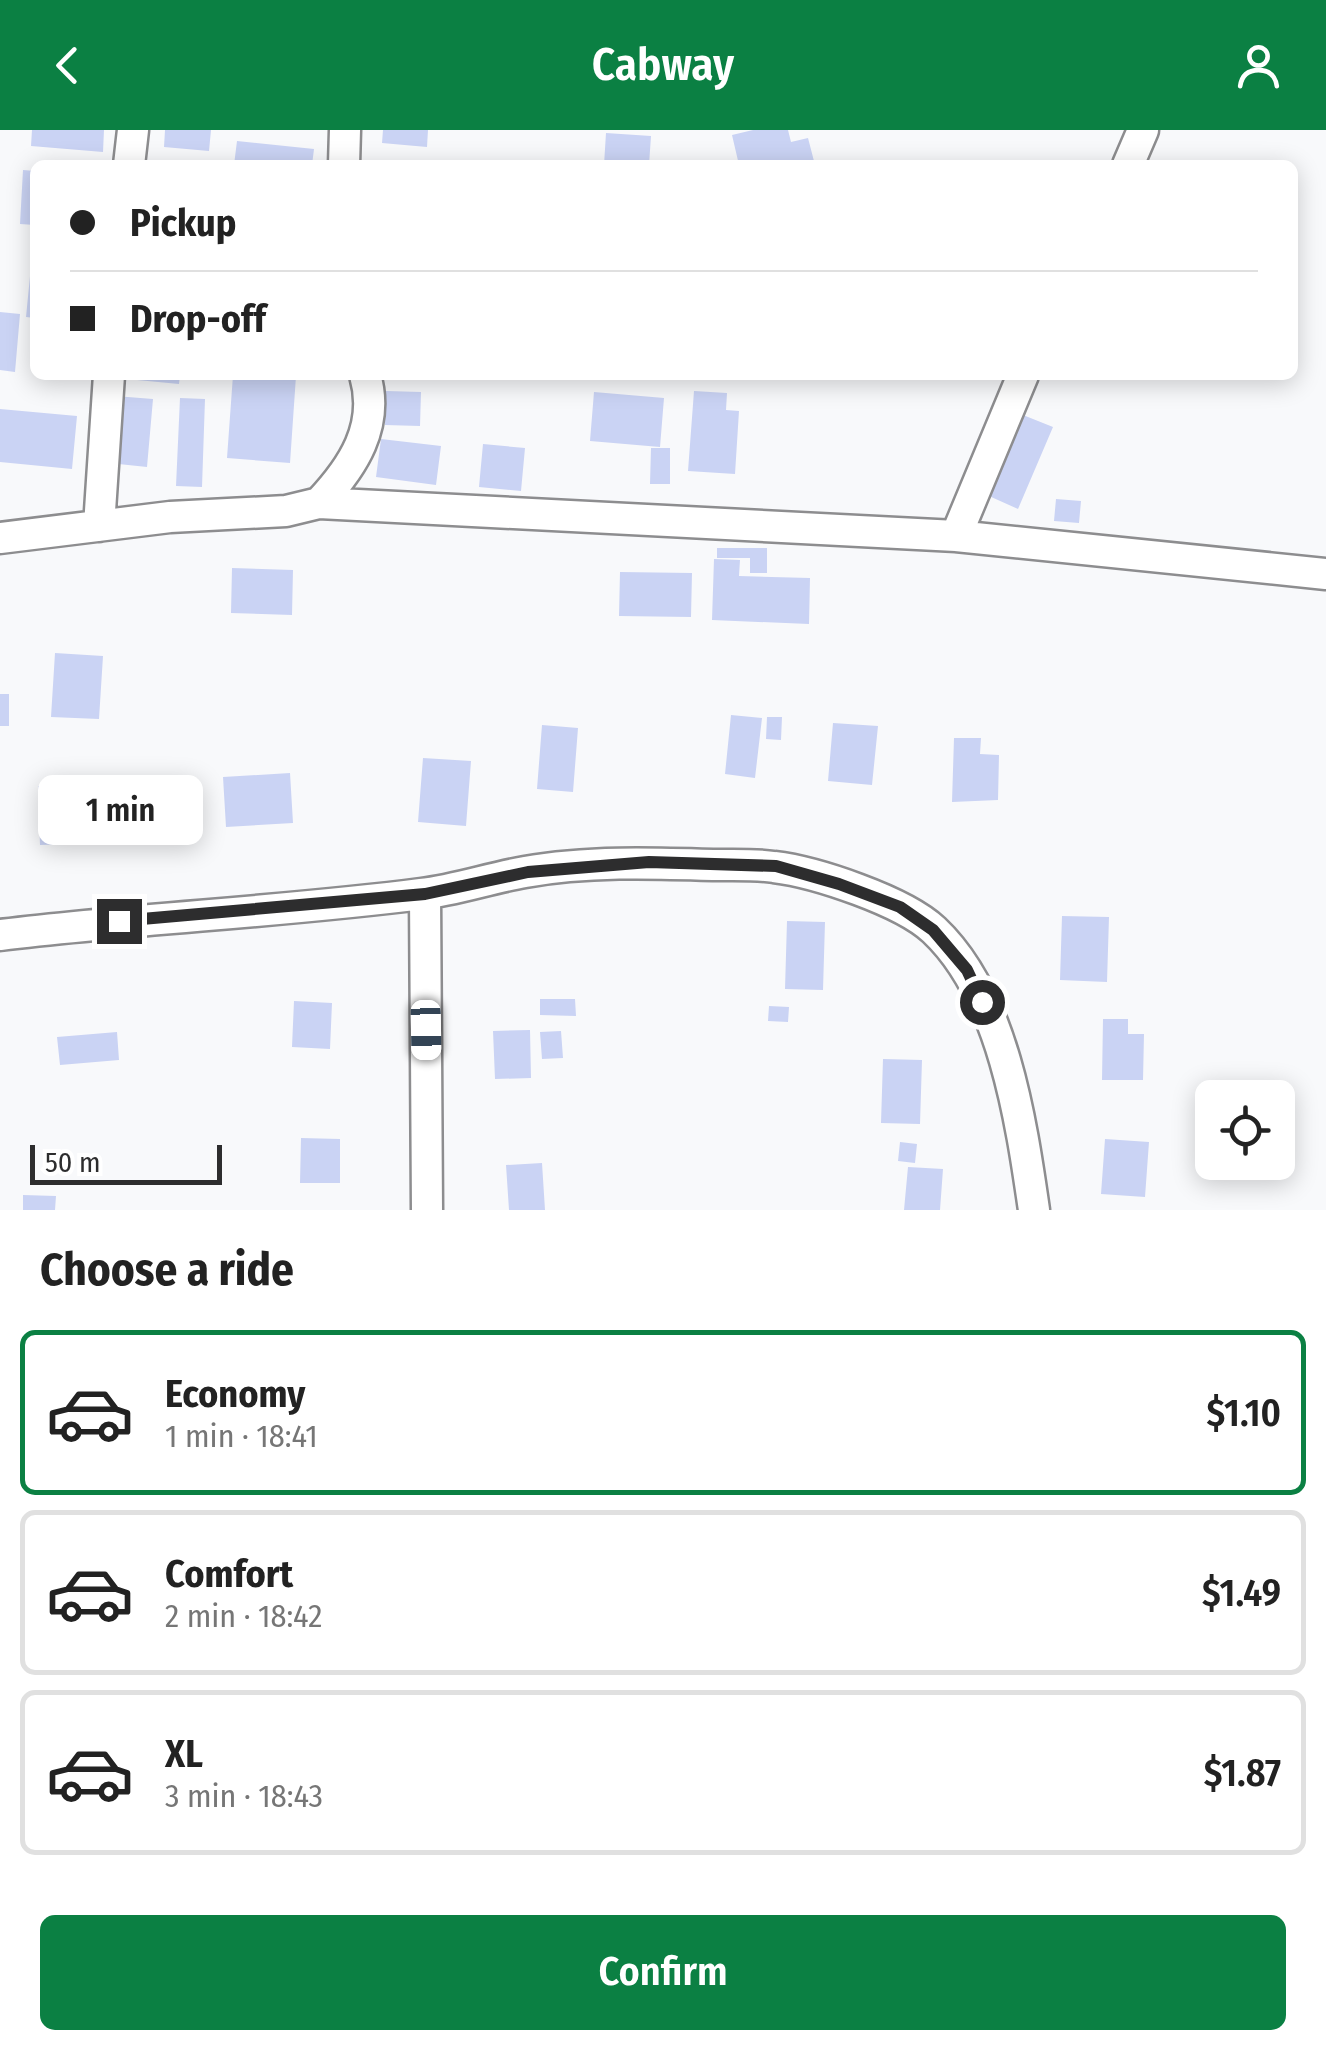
<!DOCTYPE html>
<html lang="en">
<head>
<meta charset="utf-8">
<style>
	:root { --surface:#fff; --page:#f6f6f6; --text:#222; --muted:#767676; --line:#e0e0e0; --accent:#0b8043 }
	body { margin:0; font-family:"Fira Sans Condensed",sans-serif; background:var(--page); color:var(--text); height:100vh; display:flex; flex-direction:column; font-size:38px; white-space:nowrap }
	* { box-sizing:border-box; margin:0 }
	p { font-size:32px; color:var(--muted) }
	.icon { flex:none; width:55px; height:55px; fill:none; stroke:currentColor; stroke-width:2; stroke-linecap:round; stroke-linejoin:round }
	.map { position:relative; height:1080px; overflow:hidden }
	.side { display:flex; flex-direction:column; background:var(--surface); flex:1 }
	.side>* { flex:none }
	.guide { position:absolute; left:30px; top:30px; width:1268px; height:220px; border-radius:15px; box-shadow:0 5px 25px #0003; display:grid; align-content:center; height:220px; padding:0 40px; background:var(--surface) }
	.fabs { position:absolute; left:1195px; top:950px; display:grid; gap:20px }
	.fabs a { display:grid; place-items:center; width:100px; height:100px; border-radius:15px; background:var(--surface); box-shadow:0 5px 25px #0003; font-size:50px }
	.scale { position:absolute; left:30px; bottom:25px; width:192px; box-sizing:border-box; padding-left:10px; border:5px solid #2d2d2e; border-top:0; font-size:28px; line-height:35px; white-space:nowrap; color:#2d2d2e; -webkit-text-stroke:8px #fff; paint-order:stroke }
	.end { position:absolute; width:45px; height:45px; margin:-22px; border:12px solid #2d2d2e; background:#fff; box-shadow:0 0 0 5px #fff }
	.from { border-radius:50% }
	.bubble { position:absolute; height:70px; border-radius:15px; background:var(--surface); box-shadow:0 5px 25px #0003; font-size:32px; font-weight:600; line-height:70px; text-align:center }
	.car { position:absolute; width:30px; height:60px; margin:-30px -15px; border-radius:12px; box-shadow:0 0 8px 2px #0007; background:linear-gradient(#fff 24%,#345 0 40%,#fff 0 76%,#345 0 86%,#fff 0) }
	.guide b { display:flex; align-items:center; gap:35px; height:95px; font-size:38px }
	.guide b+b { border-top:2px solid var(--line) }
	.guide i { width:25px; height:25px; background:var(--text) }
	ul { padding:0; list-style:none }
	li { display:flex; align-items:center; gap:30px; height:165px; margin:0 20px 15px; padding:0 20px; border:5px solid var(--line); border-radius:15px }
	li div { flex:1 }
	li b { display:block; font-size:38px }
	li em { font-style:normal; font-weight:600 }
	li.on { border-color:var(--accent) }
	li>.icon { width:90px; height:90px; stroke-width:1.5 }
	h2 { padding:0 40px; font-size:45px; line-height:120px }
	.primary-button { display:flex; gap:20px; margin-top:auto; padding:20px 40px }
	.primary-button a { flex:1; height:115px; border-radius:15px; background:var(--accent); color:#fff; font-size:40px; font-weight:600; line-height:115px; text-align:center }
	header { display:flex; justify-content:space-between; align-items:center; height:130px; padding:0 40px; background:var(--accent); color:#fff; font-size:45px; font-weight:600 }
	.map>svg:first-child { display:block }
	.building { fill:#cad3f4 }
	.lines { fill:none; stroke-linecap:round; stroke-linejoin:round }
	.minor-casing { stroke:#8d8d8f; stroke-width:35 }
	.minor { stroke:#fff; stroke-width:30 }
	.route { stroke:#2d2d2e; stroke-width:12 }
</style>
</head>
<body>
<header><svg class="icon" aria-label="back" viewBox="0 0 24 24"><path d="M15 5l-7 7 7 7"/></svg>Cabway<svg class="icon" aria-label="person" viewBox="0 0 24 24"><circle cx="12" cy="8" r="4"/><path d="M4 21q1-7 8-7t8 7"/></svg></header>
<div class="map">
<svg width="1326" height="1080" viewBox="0 0 1326 1080">
	<rect width="100%" height="100%" fill="#f8f9fb"/>
	<path class="building" d="M 32,0 L 104,0 L 103,22 L 31,16 Z
		M 165,0 L 211,0 L 209,21 L 164,17 Z
		M 383,0 L 428,0 L 427,17 L 382,13 Z
		M 753,0 L 788,0 L 791,12 L 808,8 L 815,35 L 739,35 L 732,5 Z
		M 606,3 L 651,6 L 649,35 L 604,35 Z
		M 237,11 L 314,19 L 312,35 L 234,35 Z
		M 23,40 L 35,41 L 35,95 L 20,94 Z
		M 32,126 L 35,126 L 35,188 L 26,187 Z
		M 0,182 L 20,184 L 15,242 L 0,240 Z
		M 116,245 L 180,245 L 179,254 L 116,248 Z
		M 233,245 L 296,246 L 290,333 L 227,328 Z
		M 386,261 L 421,262 L 420,296 L 385,295 Z
		M 694,261 L 727,263 L 726,280 L 739,281 L 735,344 L 688,341 Z
		M 594,262 L 664,268 L 660,317 L 590,311 Z
		M 115,266 L 153,269 L 147,337 L 109,333 Z
		M 180,268 L 205,269 L 202,357 L 176,356 Z
		M 0,279 L 77,286 L 72,339 L 0,332 Z
		M 1023,285 L 1053,297 L 1018,379 L 989,366 Z
		M 381,309 L 441,316 L 436,355 L 376,347 Z
		M 483,314 L 525,318 L 521,361 L 479,357 Z
		M 651,318 L 670,318 L 670,354 L 650,354 Z
		M 1056,369 L 1081,371 L 1079,393 L 1054,391 Z
		M 717,418 L 767,418 L 767,443 L 750,443 L 750,428 L 717,428 Z
		M 714,429 L 740,430 L 739,446 L 810,448 L 809,494 L 712,490 Z
		M 232,438 L 293,440 L 292,485 L 231,483 Z
		M 620,442 L 692,443 L 691,487 L 619,486 Z
		M 55,523 L 103,526 L 99,589 L 51,587 Z
		M 0,564 L 9,564 L 9,596 L 0,596 Z
		M 731,585 L 762,588 L 755,648 L 725,644 Z
		M 767,587 L 782,587 L 781,610 L 766,609 Z
		M 833,593 L 878,596 L 872,655 L 828,651 Z
		M 542,595 L 578,598 L 573,662 L 537,659 Z
		M 954,608 L 981,608 L 980,624 L 999,625 L 998,670 L 952,672 Z
		M 423,628 L 471,631 L 466,696 L 418,692 Z
		M 290,643 L 293,693 L 226,697 L 223,647 Z
		M 99,654 L 101,713 L 40,715 L 38,656 Z
		M 1062,786 L 1109,787 L 1107,852 L 1060,850 Z
		M 787,791 L 825,792 L 823,860 L 785,859 Z
		M 540,869 L 575,869 L 576,886 L 540,885 Z
		M 294,871 L 332,873 L 330,919 L 292,917 Z
		M 769,876 L 789,877 L 788,892 L 768,891 Z
		M 1103,889 L 1128,889 L 1128,904 L 1144,904 L 1143,950 L 1102,950 Z
		M 530,900 L 531,948 L 495,949 L 493,901 Z
		M 561,901 L 563,928 L 542,929 L 540,902 Z
		M 117,902 L 119,930 L 60,935 L 57,907 Z
		M 883,929 L 922,930 L 920,994 L 881,993 Z
		M 301,1008 L 340,1009 L 340,1053 L 300,1053 Z
		M 1105,1009 L 1149,1012 L 1145,1067 L 1101,1064 Z
		M 900,1012 L 917,1014 L 915,1033 L 898,1031 Z
		M 542,1033 L 545,1080 L 509,1080 L 506,1035 Z
		M 908,1037 L 943,1039 L 940,1080 L 904,1080 Z
		M 23,1065 L 56,1066 L 55,1080 L 23,1080 Z"/>
	<g class="lines">
		<g class="minor-casing">
			<path id="minor" d="M 129,35 L 133,0
				M 344,35 L 345,0
				M 1128,35 L 1143,0
				M 319,373 C 353,337 380,296 365,245
				M 99,396 L 109,245
				M 956,406 L 1023,245
				M 0,408 L 170,387 L 286,381 L 319,373 L 956,406 L 1326,444
				M 425,764 L 427,1080
				M 0,805 C 140,788 281,782 421,764 C 456,760 490,748 525,742 C 586,731 652,733 713,735 C 733,735 754,734 774,737 C 816,742 903,771 934,800 C 1003,865 1021,990 1034,1080"/>
		</g>
		<use href="#minor" class="minor"/>
	</g>
	<g class="lines">
		<path class="route" d="M 119,791 L 425,764 L 528,742 L 649,732 L 776,736 L 839,754 L 900,777 L 933,800 L 967,840 L 982,872"/>
	</g>
</svg>
<div class="fabs">
<a><svg class="icon" aria-label="locate" viewBox="0 0 24 24"><circle cx="12" cy="12" r="6"/><path d="M12 2v4M12 18v4M2 12h4M18 12h4"/></svg></a>
</div>
<div class="scale">50 m</div>
<i class="end from" style="left:982px;top:872px"></i>
<i class="end" style="left:119px;top:791px"></i>
<div class="bubble" style="left:38px;top:645px;width:165px">1 min</div>
<i class="car" style="left:426px;top:900px;rotate:179deg"></i>
<div class="guide">
<b><i class="from"></i>Pickup</b>
<b><i></i>Drop-off</b>
</div>
</div>
<section class="side">
<h2>Choose a ride</h2>
<ul>
<li class="on"><svg class="icon" aria-label="car" viewBox="0 0 24 24"><path d="M5 17H2v-5l4-1 3-4h7l3 4 3 1v5h-3M9 17h6M6 11h13"/><circle cx="7" cy="17" r="2"/><circle cx="17" cy="17" r="2"/></svg><div><b>Economy</b><p>1 min · 18:41</p></div><em>$1.10</em></li>
<li><svg class="icon" aria-label="car" viewBox="0 0 24 24"><path d="M5 17H2v-5l4-1 3-4h7l3 4 3 1v5h-3M9 17h6M6 11h13"/><circle cx="7" cy="17" r="2"/><circle cx="17" cy="17" r="2"/></svg><div><b>Comfort</b><p>2 min · 18:42</p></div><em>$1.49</em></li>
<li><svg class="icon" aria-label="car" viewBox="0 0 24 24"><path d="M5 17H2v-5l4-1 3-4h7l3 4 3 1v5h-3M9 17h6M6 11h13"/><circle cx="7" cy="17" r="2"/><circle cx="17" cy="17" r="2"/></svg><div><b>XL</b><p>3 min · 18:43</p></div><em>$1.87</em></li>
</ul>
<div class="primary-button"><a>Confirm</a></div>
</section>
</body>
</html>
